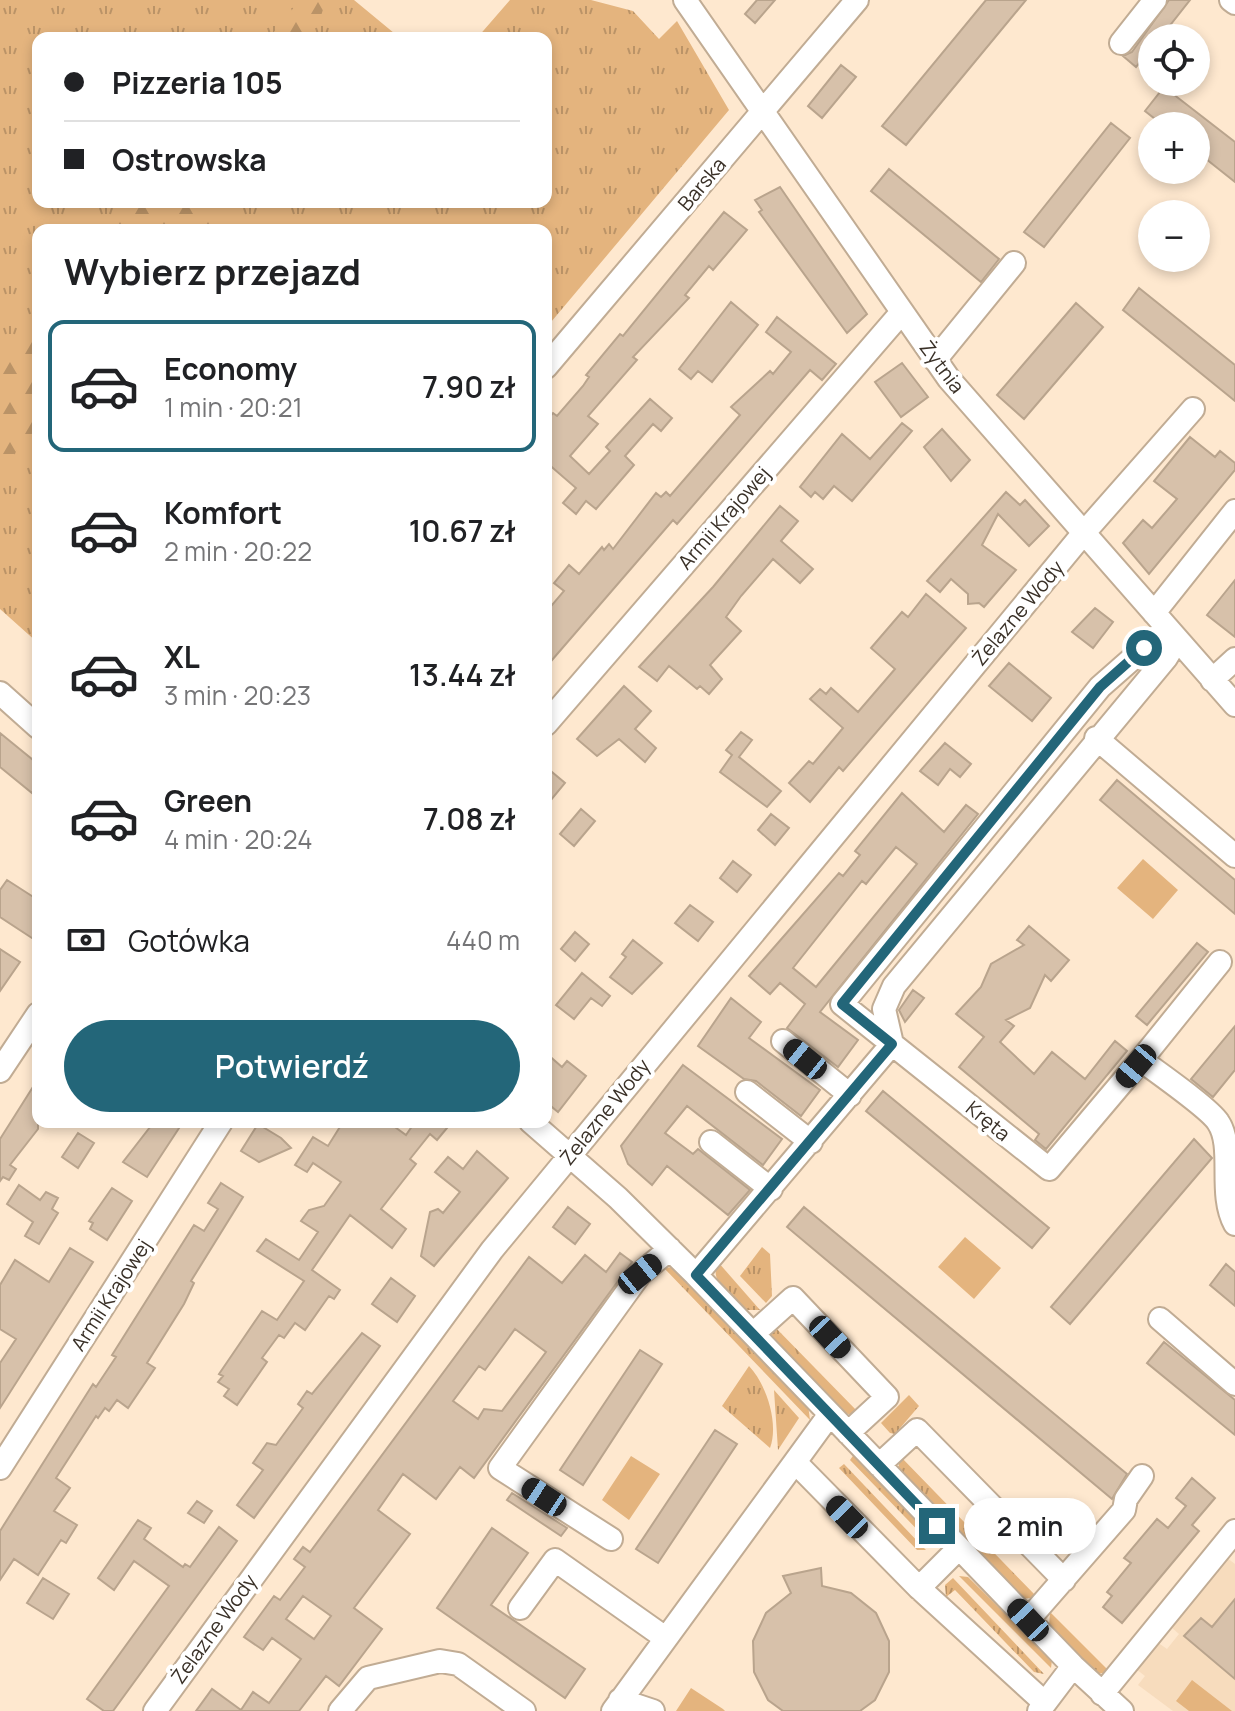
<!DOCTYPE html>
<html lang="pl">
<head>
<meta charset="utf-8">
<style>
	:root { --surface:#fff; --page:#f6f6f6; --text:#202124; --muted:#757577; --line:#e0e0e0; --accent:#236679 }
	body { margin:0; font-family:Manrope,sans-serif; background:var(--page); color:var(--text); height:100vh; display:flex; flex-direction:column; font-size:30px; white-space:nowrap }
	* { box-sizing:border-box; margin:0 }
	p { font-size:26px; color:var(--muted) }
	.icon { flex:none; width:44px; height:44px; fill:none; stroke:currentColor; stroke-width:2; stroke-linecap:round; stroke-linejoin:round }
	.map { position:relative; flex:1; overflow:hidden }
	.panel { position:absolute; left:32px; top:224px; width:520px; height:904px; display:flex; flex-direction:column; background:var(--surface); border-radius:16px; box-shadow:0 4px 12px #0003 }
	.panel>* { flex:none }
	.hud { position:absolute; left:32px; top:32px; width:520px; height:176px; border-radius:16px; box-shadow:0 4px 12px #0003; display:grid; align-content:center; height:176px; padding:0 32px; background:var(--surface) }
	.controls { position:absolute; left:1138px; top:24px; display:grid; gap:16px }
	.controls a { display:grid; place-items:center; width:72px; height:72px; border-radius:50%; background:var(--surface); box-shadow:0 4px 12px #0003; font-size:40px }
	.end { position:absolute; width:36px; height:36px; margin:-18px; border:10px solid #236679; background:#fff; box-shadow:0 0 0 4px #fff }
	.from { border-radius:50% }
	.bubble { position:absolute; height:56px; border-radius:28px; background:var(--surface); box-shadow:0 4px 12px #0003; font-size:26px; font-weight:600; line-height:56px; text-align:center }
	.car { position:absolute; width:24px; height:48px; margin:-24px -12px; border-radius:10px; box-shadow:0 0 6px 2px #0007; background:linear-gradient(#222 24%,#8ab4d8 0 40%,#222 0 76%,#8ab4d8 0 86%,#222 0) }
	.hud b { display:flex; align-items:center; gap:28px; height:76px; font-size:30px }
	.hud b+b { border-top:2px solid var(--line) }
	.hud i { width:20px; height:20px; background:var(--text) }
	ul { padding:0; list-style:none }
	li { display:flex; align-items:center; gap:24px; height:132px; margin:0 16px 12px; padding:0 16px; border:4px solid transparent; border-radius:16px }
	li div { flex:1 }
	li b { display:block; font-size:30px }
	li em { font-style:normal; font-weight:600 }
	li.on { border-color:var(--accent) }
	li>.icon { width:72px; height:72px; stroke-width:1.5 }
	h2 { padding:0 32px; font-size:36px; line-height:96px }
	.pay { display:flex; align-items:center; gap:20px; height:88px; padding:0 32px; font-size:30px }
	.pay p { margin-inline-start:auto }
	.button { display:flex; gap:16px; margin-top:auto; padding:16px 32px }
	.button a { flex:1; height:92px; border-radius:48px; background:var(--accent); color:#fff; font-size:32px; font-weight:600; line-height:92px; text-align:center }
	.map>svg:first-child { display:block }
	.built { fill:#f7dcbd }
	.grass { fill:url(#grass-tufts) }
	.forest { fill:url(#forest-firs) }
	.park { fill:#e4b47e }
	.building { fill:#d7c1aa; stroke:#b9a48d; stroke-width:2; fill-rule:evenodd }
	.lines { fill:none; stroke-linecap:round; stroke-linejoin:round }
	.minor-casing { stroke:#c1ac94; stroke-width:26 }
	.minor { stroke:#fff; stroke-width:22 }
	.route { stroke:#236679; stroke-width:10 }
	.labels { text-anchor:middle; stroke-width:8; stroke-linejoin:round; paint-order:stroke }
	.street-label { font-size:20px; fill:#393027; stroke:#fff }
</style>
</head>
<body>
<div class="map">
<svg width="1235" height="1711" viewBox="0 0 1235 1711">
	<defs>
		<pattern id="grass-tufts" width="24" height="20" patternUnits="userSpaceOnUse" patternTransform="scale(2)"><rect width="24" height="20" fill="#e4b47e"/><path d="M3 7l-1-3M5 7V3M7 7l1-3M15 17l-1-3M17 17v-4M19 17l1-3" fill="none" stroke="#ba9367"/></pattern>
		<pattern id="forest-firs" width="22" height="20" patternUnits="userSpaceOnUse" patternTransform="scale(2)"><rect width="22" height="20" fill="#e4b47e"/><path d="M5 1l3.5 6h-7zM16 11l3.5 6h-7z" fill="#ba9367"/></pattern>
	</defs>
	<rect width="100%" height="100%" fill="#fee8cf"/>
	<path class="built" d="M 1227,1558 L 1235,1564 L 1235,1711 L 1173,1711 L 1138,1685 L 1145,1676 L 1136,1669 L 1157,1642 L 1167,1649 L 1179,1634 L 1170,1626 Z"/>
	<path class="grass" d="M 0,0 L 354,0 L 400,38 L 38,38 L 38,202 L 546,202 L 546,38 L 477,38 L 510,0 L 591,0 L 633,11 L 659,39 L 677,21 L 729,110 L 546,328 L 546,230 L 38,230 L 38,643 L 0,609 Z
		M 762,1247 L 770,1254 L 772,1296 L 766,1303 L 740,1276 Z
		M 718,1262 L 760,1310 L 745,1310 C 732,1297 708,1282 718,1262 Z
		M 673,1267 L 808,1405 L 810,1420 L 664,1268 Z
		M 771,1323 L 858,1412 L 852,1415 L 841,1412 L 764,1329 Z
		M 749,1366 C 767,1385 779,1424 770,1448 L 722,1406 Z
		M 774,1390 L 799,1418 L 778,1450 Z
		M 909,1395 L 919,1406 L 895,1434 L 890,1433 L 881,1423 Z
		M 855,1453 L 932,1536 L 931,1544 L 850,1460 Z
		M 900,1456 L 1037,1597 L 1023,1599 L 898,1471 Z
		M 844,1464 L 922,1546 L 926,1550 L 917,1550 L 839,1468 Z
		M 959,1576 L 968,1577 L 1046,1654 L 1052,1660 L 1051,1668 Z
		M 953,1578 L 1044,1674 L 1034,1672 L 955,1590 L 946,1597 L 945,1585 Z
		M 1050,1612 L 1110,1672 L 1096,1674 L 1049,1626 Z"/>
	<path class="forest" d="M 300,0 L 326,0 L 320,19 L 305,38 L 269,38 Z
		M 133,202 L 223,202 L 209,230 L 110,230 Z
		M 38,318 L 38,427 L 0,469 L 0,363 Z"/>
	<path class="park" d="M 1143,859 L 1178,890 L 1153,919 L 1117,888 Z
		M 965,1237 L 1001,1268 L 974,1299 L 938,1267 Z
		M 631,1456 L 660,1474 L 629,1520 L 602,1500 Z
		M 1192,1680 L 1232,1711 L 1189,1711 L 1176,1701 Z
		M 691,1688 L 723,1709 L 725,1711 L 676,1711 Z"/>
	<path class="building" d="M 757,0 L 775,0 L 755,23 L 745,14 Z
		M 986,0 L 1026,0 L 906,145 L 882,126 Z
		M 1169,0 L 1190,0 L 1160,38 L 1152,38 L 1152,48 L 1136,67 L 1123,56 L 1132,52 Z
		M 841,65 L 856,77 L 822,118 L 808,106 Z
		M 1164,87 L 1235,142 L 1235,182 L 1196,151 L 1196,126 L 1164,126 L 1145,111 Z
		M 1111,123 L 1130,138 L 1044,247 L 1024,232 Z
		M 889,169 L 999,259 L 981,282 L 871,191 Z
		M 780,187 L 867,314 L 847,333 L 759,212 L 762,210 L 755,200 Z
		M 724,212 L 747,230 L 713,270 L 709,266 L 685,295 L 689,298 L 633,357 L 637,360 L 588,416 L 598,424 L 570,456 L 589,474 L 610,451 L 606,447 L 650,399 L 672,418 L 661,431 L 653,424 L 625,456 L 634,465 L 596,509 L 586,501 L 576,514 L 563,503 L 576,488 L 546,462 L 546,421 L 553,413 L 557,416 L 583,386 L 589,377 L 586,375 L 620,334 L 623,336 Z
		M 1139,288 L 1235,365 L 1235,401 L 1123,310 Z
		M 731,302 L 758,325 L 712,382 L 698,371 L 691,379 L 679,369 Z
		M 1076,303 L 1103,327 L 1024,419 L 997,395 Z
		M 777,317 L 836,364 L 822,380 L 810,370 L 677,524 L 673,520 L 546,667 L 546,612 L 564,591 L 554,583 L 569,565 L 579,574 L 602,547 L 604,550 L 609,544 L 613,549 L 656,493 L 661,497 L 666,492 L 670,496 L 740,415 L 731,407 L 770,371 L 773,374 L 791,352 L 766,332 Z
		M 902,363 L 928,397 L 901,417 L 875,382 Z
		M 902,423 L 912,431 L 852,501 L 834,486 L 823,499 L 815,492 L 811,497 L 800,487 L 842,434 L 870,459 Z
		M 942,429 L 970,460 L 951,481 L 924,447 Z
		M 1190,437 L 1215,457 L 1220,451 L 1235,463 L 1235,470 L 1149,574 L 1123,543 L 1143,520 L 1152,528 L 1177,499 L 1154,481 Z
		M 1006,492 L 1020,505 L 1025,500 L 1049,526 L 1029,546 L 998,514 L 982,545 L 1016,570 L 984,607 L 979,603 L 968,604 L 968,594 L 951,579 L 940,592 L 927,581 Z
		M 780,506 L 798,521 L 781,541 L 813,569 L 800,583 L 773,559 L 741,596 L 726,617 L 741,631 L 710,665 L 722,679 L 709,694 L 700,686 L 697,689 L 669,666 L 657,681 L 639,667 L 713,587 Z
		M 1235,580 L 1235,637 L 1207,615 Z
		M 926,594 L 966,628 L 843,771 L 839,767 L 810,802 L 789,783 L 809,761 L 813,764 L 843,728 L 810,699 L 820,689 L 826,694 L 831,688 L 858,712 L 895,669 L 871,648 L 902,612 L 908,617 Z
		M 1095,608 L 1113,622 L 1093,648 L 1072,632 Z
		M 1009,663 L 1051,698 L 1032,721 L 989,686 Z
		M 624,686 L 651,711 L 635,729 L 656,748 L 645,762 L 619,739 L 597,756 L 577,739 Z
		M 741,732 L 752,740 L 739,757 L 781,791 L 767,807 L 720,772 L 732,755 L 726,750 Z
		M 0,733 L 38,764 L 38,786 L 32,793 L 0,767 Z
		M 945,743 L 971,764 L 960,777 L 950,769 L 938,785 L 920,771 Z
		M 546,767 L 565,783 L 546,806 Z
		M 1117,780 L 1235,880 L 1235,914 L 1100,800 Z
		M 902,793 L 944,832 L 966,805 L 978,814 L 820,1012 L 858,1040 L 838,1067 L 787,1028 L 805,1004 L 780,983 L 770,994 L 749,976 L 839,873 L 843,876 L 860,855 L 855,851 ZM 896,847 L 917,864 L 816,987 L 793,968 L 862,881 L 866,884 Z
		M 581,809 L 595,821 L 574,846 L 560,834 Z
		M 771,814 L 789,828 L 775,845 L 758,830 Z
		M 733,861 L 751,875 L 737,892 L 720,878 Z
		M 7,880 L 38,900 L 38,942 L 0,917 L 0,890 Z
		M 690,905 L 713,922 L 698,941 L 675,923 Z
		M 1029,926 L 1069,960 L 1051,981 L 1045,975 L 1030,1008 L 1006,1020 L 1014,1026 L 1000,1042 L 1034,1074 L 1052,1052 L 1085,1079 L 1115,1041 L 1127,1051 L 1046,1149 L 1035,1140 L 1039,1134 L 959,1067 L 984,1037 L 956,1014 L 981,987 L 991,964 L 1024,945 L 1017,940 Z
		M 575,932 L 589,944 L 575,961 L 561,949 Z
		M 633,940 L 662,963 L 632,994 L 610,977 L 626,957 L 622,954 Z
		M 1197,943 L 1208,952 L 1147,1025 L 1136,1016 Z
		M 0,949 L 20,962 L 0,991 Z
		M 582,973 L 610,996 L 602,1006 L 591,998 L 574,1019 L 556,1005 Z
		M 913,990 L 924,998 L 905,1022 L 899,1010 Z
		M 731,998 L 761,1022 L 749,1038 L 820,1090 L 801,1116 L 756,1081 L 744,1079 L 698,1046 Z
		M 1235,1026 L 1235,1070 L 1213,1097 L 1191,1079 Z
		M 546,1053 L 562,1067 L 567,1061 L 586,1076 L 558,1112 L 546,1102 Z
		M 683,1065 L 782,1139 L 763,1165 L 687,1106 L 665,1133 L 693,1154 L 698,1149 L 750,1190 L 728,1215 L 667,1166 L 652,1185 L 628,1164 L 621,1146 Z
		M 38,1079 L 38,1129 L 10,1165 L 16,1169 L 9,1180 L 3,1177 L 0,1181 L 0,1139 Z
		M 883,1091 L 1049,1228 L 1032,1248 L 866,1111 Z
		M 154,1122 L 183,1122 L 147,1177 L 123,1162 Z
		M 343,1122 L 388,1122 L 406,1135 L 415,1122 L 452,1122 L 437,1140 L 430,1134 L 410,1159 L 416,1164 L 381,1209 L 406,1229 L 392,1248 L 350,1215 L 312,1270 L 340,1290 L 334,1299 L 329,1296 L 305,1330 L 295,1323 L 284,1338 L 279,1335 L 262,1358 L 267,1362 L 237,1405 L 224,1396 L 229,1389 L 218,1382 L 223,1376 L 219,1374 L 262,1311 L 277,1320 L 304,1281 L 257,1251 L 266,1239 L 299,1260 L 318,1232 L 301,1221 L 309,1210 L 324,1206 L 341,1182 L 313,1163 L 307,1172 L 295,1165 L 313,1137 L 328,1146 Z
		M 258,1124 L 281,1138 L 291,1148 L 259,1162 L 241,1151 Z
		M 78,1133 L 94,1143 L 78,1168 L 62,1157 Z
		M 1194,1139 L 1212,1158 L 1070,1324 L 1051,1307 Z
		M 477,1151 L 508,1178 L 434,1266 L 421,1256 L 430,1212 L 438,1209 L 443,1213 L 460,1192 L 435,1172 L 448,1157 L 463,1169 Z
		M 221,1183 L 243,1197 L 191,1281 L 194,1283 L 184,1304 L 147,1363 L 155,1368 L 128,1408 L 117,1400 L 109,1411 L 105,1408 L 98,1418 L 96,1416 L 56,1478 L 70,1488 L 54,1511 L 77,1525 L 66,1543 L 61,1540 L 38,1575 L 14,1559 L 0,1580 L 0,1531 L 93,1384 L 96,1387 L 116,1357 L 112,1355 L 194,1225 L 204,1231 L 218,1209 L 208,1203 Z
		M 19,1185 L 40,1200 L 46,1192 L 58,1198 L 52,1209 L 58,1213 L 39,1244 L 25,1236 L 33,1222 L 7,1204 Z
		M 112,1188 L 132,1201 L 107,1240 L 90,1229 L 93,1223 L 89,1221 Z
		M 568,1207 L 590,1224 L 575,1244 L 553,1227 Z
		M 804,1207 L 1127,1474 L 1112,1499 L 787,1227 Z
		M 70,1248 L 93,1262 L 0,1408 L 0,1363 L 16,1339 L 0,1329 L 0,1285 L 15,1260 L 49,1282 Z
		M 620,1253 L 632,1262 L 474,1478 L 460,1467 L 436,1499 L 403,1474 L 378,1510 L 410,1534 L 354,1608 L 382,1629 L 339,1686 L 326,1676 L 299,1711 L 196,1711 L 212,1689 L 241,1710 L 253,1692 L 269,1703 L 301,1659 L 272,1638 L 263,1650 L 244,1637 L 274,1596 L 280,1600 L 305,1567 L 294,1559 L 303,1547 L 310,1552 L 529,1257 L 562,1283 L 585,1255 L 606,1272 ZM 515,1329 L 546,1352 L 502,1411 L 484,1409 L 478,1419 L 453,1401 L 479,1366 L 485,1370 ZM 303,1596 L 331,1616 L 314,1639 L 286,1619 Z
		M 1226,1264 L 1235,1272 L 1235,1306 L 1210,1285 Z
		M 391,1278 L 415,1296 L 397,1322 L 372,1304 Z
		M 362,1333 L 380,1346 L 254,1518 L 237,1505 L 263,1470 L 253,1463 L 267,1443 L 276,1445 L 303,1408 L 298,1404 L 307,1391 L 312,1394 Z
		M 1164,1342 L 1235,1400 L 1235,1435 L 1147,1363 Z
		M 640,1350 L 662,1364 L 583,1485 L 560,1470 Z
		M 715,1430 L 737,1444 L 658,1563 L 636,1549 Z
		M 1192,1478 L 1215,1498 L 1192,1525 L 1199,1531 L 1122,1623 L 1103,1607 L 1112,1596 L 1107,1592 L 1131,1563 L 1124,1558 L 1157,1519 L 1168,1528 L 1186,1506 L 1176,1498 Z
		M 512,1493 L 567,1528 L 561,1536 L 507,1500 Z
		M 197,1501 L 212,1511 L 204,1523 L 188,1513 Z
		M 138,1520 L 151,1528 L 144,1539 L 183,1567 L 185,1564 L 190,1567 L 219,1527 L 237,1541 L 113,1711 L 104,1711 L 87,1699 L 169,1586 L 134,1561 L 114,1590 L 98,1578 Z
		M 492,1528 L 528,1553 L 491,1605 L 585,1669 L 565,1698 L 437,1608 Z
		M 821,1568 L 822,1586 L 851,1593 L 876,1613 L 889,1641 L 889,1672 L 875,1700 L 860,1711 L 783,1711 L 768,1700 L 754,1672 L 753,1641 L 766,1613 L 791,1593 L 783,1576 Z
		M 43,1578 L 69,1594 L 53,1619 L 27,1603 Z
		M 1235,1599 L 1235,1679 L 1184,1636 L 1201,1618 L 1212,1627 Z"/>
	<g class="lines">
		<g class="minor-casing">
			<path id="minor" d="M 685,0 L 949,379 L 1235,705
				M 1231,0 L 1235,3
				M 1121,43 L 1155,0
				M 935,360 L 1014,263
				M 546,367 L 857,0
				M 1154,613 L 1235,511
				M 1212,680 L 1235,659
				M 0,693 L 38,727
				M 546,724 L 902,312
				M 1096,738 L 1235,856
				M 783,1041 L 850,1095
				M 892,1044 L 842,1004 L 1100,687 L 1166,629
				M 892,1044 L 884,1009 L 894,986 L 1166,658 L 1177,640
				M 1141,1060 L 1220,962
				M 0,1071 L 38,1014
				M 747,1092 L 811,1142
				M 531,1122 L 618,1198 L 696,1275 L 1073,1666 L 1122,1711
				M 711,1142 L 771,1189
				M 696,1275 L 892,1044 L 1049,1169 L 1141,1060 C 1157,1072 1209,1108 1218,1122 C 1235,1147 1218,1193 1235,1224
				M 1160,1319 L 1235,1384
				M 753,1334 L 793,1298 L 887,1397 L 848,1433
				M 830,1414 L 795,1462 L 919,1588 L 1045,1703
				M 879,1465 L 917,1430 L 1064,1580
				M 0,1468 L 221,1122
				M 611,1539 L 500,1468 L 640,1274 L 670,1249
				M 919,1588 L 959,1548
				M 520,1608 L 555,1560 L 664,1637
				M 1028,1620 L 1124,1510 L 1126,1499 L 1142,1476
				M 1102,1694 L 1235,1531
				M 620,1700 L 653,1711
				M 155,1711 L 492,1250 L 1082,535 L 1193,409
				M 340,1711 L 368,1678 L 440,1661 L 458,1664 L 524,1711
				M 613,1711 L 795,1462
				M 1039,1711 L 1073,1666"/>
		</g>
		<use href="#minor" class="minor"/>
	</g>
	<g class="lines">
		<path class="route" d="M 937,1526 L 696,1275 L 892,1044 L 842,1004 L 1100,687 L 1144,648"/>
	</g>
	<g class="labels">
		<g class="street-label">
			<text transform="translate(702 184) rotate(-50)" y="7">Barska</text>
			<text transform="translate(942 367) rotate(53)" y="7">Żytnia</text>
			<text transform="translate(724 518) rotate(-49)" y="7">Armii Krajowej</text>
			<text transform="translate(1018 613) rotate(-50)" y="7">Żelazne Wody</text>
			<text transform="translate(605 1112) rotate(-51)" y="7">Żelazne Wody</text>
			<text transform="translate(988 1121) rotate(39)" y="7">Kręta</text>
			<text transform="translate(111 1295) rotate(-57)" y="7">Armii Krajowej</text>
			<text transform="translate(214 1629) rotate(-54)" y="7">Żelazne Wody</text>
		</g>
	</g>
</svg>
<div class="controls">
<a><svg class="icon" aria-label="locate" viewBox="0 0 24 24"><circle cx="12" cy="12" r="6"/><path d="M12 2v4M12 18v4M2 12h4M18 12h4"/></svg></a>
<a>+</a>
<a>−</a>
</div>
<i class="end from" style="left:1144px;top:648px"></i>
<i class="end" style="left:937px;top:1526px"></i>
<div class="bubble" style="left:964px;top:1498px;width:132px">2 min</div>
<i class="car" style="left:805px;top:1059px;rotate:309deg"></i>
<i class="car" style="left:1136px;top:1066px;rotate:220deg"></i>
<i class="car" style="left:640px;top:1274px;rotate:51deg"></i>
<i class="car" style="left:830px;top:1337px;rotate:137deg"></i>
<i class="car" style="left:544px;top:1497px;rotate:303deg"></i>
<i class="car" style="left:847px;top:1517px;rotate:316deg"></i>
<i class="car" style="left:1028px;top:1620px;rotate:317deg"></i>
<div class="hud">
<b><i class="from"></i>Pizzeria 105</b>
<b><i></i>Ostrowska</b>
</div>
<section class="panel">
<h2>Wybierz przejazd</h2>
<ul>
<li class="on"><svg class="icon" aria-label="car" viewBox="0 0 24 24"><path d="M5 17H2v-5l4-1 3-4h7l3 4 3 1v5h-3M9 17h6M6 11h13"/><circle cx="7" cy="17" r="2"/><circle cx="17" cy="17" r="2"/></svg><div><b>Economy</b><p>1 min · 20:21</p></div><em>7.90 zł</em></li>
<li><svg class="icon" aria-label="car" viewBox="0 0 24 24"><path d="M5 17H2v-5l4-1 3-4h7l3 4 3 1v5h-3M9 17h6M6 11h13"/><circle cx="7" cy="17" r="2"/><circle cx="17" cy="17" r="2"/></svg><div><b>Komfort</b><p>2 min · 20:22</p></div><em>10.67 zł</em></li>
<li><svg class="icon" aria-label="car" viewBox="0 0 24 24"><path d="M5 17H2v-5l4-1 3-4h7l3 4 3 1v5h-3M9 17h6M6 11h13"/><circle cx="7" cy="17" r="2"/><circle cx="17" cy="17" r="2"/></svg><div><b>XL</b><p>3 min · 20:23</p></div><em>13.44 zł</em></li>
<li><svg class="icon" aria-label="car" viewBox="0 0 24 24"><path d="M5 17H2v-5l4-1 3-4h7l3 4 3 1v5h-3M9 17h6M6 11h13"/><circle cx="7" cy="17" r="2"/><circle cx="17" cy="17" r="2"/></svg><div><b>Green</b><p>4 min · 20:24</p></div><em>7.08 zł</em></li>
</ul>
<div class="pay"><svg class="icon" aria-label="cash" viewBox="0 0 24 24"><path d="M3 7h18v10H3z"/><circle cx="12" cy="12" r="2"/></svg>Gotówka<p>440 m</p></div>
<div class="button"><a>Potwierdź</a></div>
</section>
</div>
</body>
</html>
